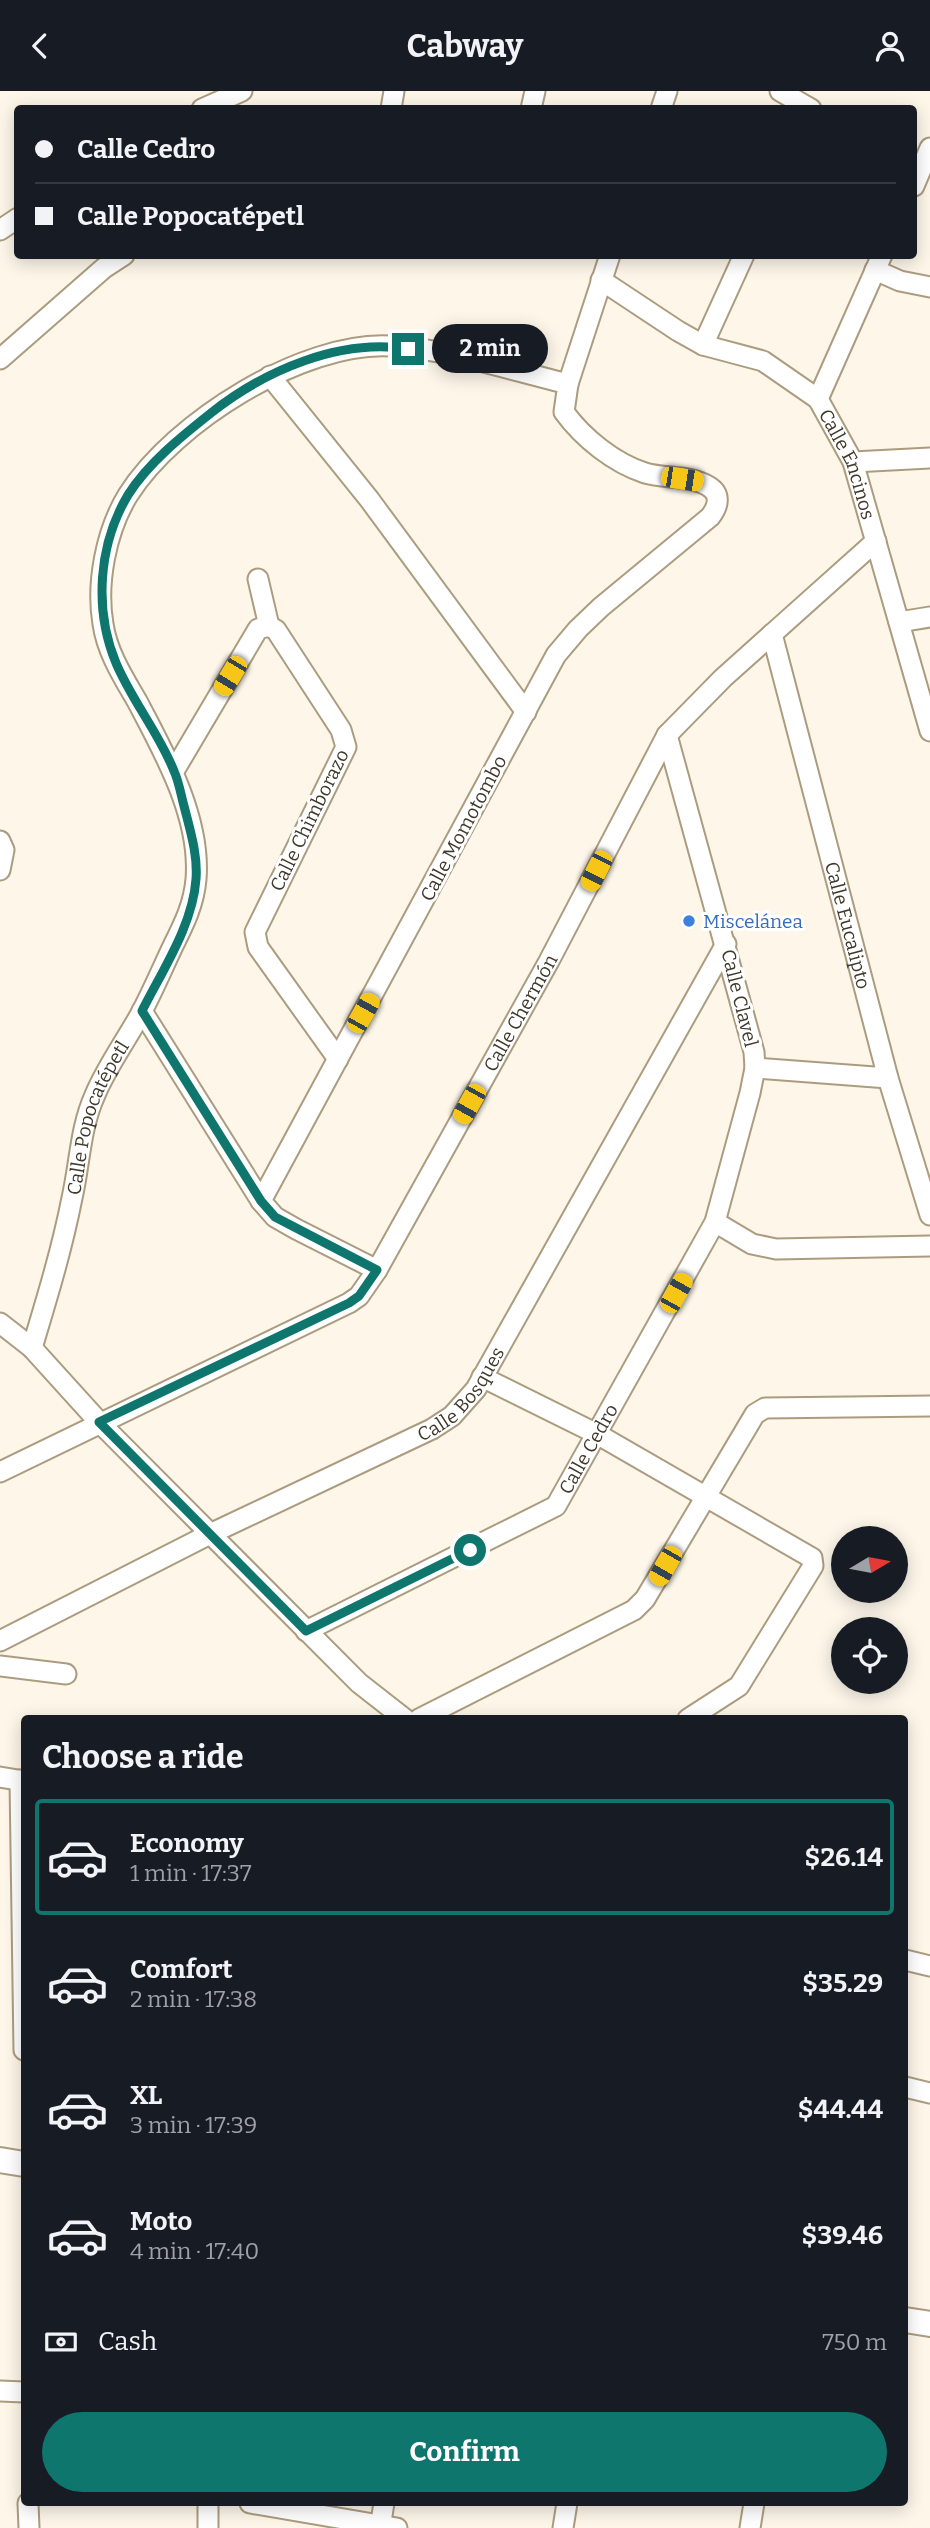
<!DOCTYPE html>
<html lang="en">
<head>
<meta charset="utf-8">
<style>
	:root { --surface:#171b24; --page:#20242c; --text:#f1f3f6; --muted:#9ea1a6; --line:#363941; --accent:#0f766e }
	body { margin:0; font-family:Bitter,serif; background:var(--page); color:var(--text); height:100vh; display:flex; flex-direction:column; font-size:26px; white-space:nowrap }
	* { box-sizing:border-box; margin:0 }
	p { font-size:23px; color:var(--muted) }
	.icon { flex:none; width:38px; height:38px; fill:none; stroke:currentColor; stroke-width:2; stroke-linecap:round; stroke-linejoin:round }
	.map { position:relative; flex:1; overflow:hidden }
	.drawer { position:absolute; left:21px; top:1624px; width:887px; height:791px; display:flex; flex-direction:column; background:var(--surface); border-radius:7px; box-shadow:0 4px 18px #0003 }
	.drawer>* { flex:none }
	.banner { position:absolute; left:14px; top:14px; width:903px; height:154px; border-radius:7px; box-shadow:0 4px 18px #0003; display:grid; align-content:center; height:154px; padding:0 21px; background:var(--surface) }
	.needle { width:46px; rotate:80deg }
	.fabs { position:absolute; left:831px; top:1435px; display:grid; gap:14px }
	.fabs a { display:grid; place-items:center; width:77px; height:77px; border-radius:50%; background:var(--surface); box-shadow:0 4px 18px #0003; font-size:35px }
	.end { position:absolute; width:32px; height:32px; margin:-16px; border:9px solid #0f766e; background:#fff; box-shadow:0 0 0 4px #fff }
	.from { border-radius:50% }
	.bubble { position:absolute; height:49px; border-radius:24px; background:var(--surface); box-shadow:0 4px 18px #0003; font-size:23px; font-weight:700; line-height:49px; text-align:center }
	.car { position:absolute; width:21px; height:42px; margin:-21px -10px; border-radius:9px; box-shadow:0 0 5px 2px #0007; background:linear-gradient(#f5c518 24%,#345 0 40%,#f5c518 0 76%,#345 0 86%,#f5c518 0) }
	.banner b { display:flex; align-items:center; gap:24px; height:66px; font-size:26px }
	.banner b+b { border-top:2px solid var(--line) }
	.banner i { width:18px; height:18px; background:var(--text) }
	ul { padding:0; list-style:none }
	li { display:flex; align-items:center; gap:21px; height:116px; margin:0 14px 10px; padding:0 7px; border:4px solid transparent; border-radius:7px }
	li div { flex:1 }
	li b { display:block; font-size:26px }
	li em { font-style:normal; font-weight:700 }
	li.active { border-color:var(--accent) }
	li>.icon { width:63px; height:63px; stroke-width:1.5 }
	h2 { padding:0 21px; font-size:32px; line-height:84px }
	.pay { display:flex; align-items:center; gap:18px; height:77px; padding:0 21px; font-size:26px }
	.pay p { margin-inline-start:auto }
	.button { display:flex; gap:14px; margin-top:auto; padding:14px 21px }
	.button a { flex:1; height:80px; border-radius:42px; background:var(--accent); color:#fff; font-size:28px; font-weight:700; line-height:80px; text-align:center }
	header { display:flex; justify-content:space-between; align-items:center; height:91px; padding:0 21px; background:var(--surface); font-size:32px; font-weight:700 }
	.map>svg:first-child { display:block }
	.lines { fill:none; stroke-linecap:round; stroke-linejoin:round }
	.minor-casing { stroke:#ac9c7f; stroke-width:23 }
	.tertiary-casing { stroke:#ac9c7f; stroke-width:28 }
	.minor { stroke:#fff; stroke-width:19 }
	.tertiary { stroke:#fff; stroke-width:24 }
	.route { stroke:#0f766e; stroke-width:9 }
	.shop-dot { fill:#3f7fe0; stroke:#fff; stroke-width:2.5 }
	.labels { text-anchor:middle; stroke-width:6; stroke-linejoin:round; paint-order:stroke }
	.street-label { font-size:19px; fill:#3f392c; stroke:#fff }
	.shop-label { font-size:19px; fill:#366cbe; stroke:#fff; text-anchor:start }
</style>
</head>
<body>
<header><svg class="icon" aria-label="back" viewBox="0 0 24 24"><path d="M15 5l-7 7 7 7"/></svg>Cabway<svg class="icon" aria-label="person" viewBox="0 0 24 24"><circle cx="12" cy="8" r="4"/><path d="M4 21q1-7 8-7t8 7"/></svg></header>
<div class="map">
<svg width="930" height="2437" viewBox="0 0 930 2437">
	<rect width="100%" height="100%" fill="#fdf6e9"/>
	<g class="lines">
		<g class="minor-casing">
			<g id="minor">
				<path d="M 780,0 L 811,18"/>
				<path d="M 202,18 L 242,0"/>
				<path d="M 391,18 L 394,0"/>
				<path d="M 531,18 L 535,0"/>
				<path d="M 661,18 L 667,0"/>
				<path d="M 914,95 L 930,57"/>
				<path d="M 0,139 L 18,127"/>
				<path d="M 875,179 L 900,190 L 930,196"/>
				<path id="s1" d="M 601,189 L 678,240 L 703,254 L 763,270 L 818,308 L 853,371 L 930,640"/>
				<path d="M 703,254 L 744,164"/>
				<path d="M 0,268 L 104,177 L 124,164"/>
				<path d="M 270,285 L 369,408 L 526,621"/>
				<path d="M 568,293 L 610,164"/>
				<path d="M 818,308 L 882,164"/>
				<path d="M 853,371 L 930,367"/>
				<path d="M 258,488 L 269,535"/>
				<path d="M 899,531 L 930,526"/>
				<path id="s2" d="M 772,543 L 888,987 L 930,1124"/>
				<path d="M 174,680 L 258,538 L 269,535 L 276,539 L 341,639 L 346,656 L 255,841 L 258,856 L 338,968"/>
				<path d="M 0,750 L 4,759 L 0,779"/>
				<path d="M 142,920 L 261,1110 L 275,1126 L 296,1138 L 377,1179"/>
				<path d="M 755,977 L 888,987"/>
				<path d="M 715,1131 L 752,1153 L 776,1158 L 930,1155"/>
				<path d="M 0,1232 L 32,1257 L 99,1331 L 359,1592 L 405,1628"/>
				<path id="s3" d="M 32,1257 C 47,1207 62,1158 72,1107 C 80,1072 80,1037 95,1004 C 106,977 125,951 140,924 C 152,902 162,878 173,855 C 184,833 194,813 196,788 C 201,727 165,663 137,610 C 123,586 107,561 103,533 C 96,492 106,440 128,404 C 174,331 302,251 389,255 C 449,258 510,279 568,293 L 564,321 C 583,347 614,372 645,382 C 665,388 690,384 708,395 C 722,403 718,416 710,426 L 601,516 L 578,538 L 556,564 L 261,1110"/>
				<path d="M 482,1286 L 597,1343 L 812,1467 L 813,1475 L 739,1595 L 688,1628"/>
				<path id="s4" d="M 0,1381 L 349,1212 L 359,1205 L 377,1179 L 549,870 L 667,644 L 723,587 L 876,450"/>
				<path id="s5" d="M 306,1540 L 556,1415 L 715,1131 L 750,1002 L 755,977 L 754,961 L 667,644"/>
				<path id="s6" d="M 0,1550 L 210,1443 L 432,1338 L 452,1325 L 476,1298 L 726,853"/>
				<path d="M 0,1575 L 66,1583"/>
				<path d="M 419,1628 L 634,1519 L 645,1508 L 755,1323 L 765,1317 L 930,1315"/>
				<path d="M 0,1686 L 24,1690"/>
				<path d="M 20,1689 L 24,1959"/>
				<path d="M 905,1869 L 930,1875"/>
				<path d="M 905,1996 L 930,2002"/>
				<path d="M 0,2300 L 24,2301"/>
				<path d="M 28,2412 L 29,2437"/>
				<path d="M 250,2412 L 397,2437"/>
				<path d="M 208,2437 L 208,2412"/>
				<path d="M 380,2437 L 384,2412"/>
				<path d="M 563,2437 L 567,2412"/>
				<path d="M 750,2437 L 754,2412"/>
			</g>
		</g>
		<g class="tertiary-casing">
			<path id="tertiary" d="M 0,2069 L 24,2073
				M 905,2229 L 930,2233"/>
		</g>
		<use href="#minor" class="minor"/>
		<use href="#tertiary" class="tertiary"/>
	</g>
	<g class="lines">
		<path class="route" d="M 408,258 C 339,247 264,280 211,322 C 182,345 148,372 128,404 C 98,454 94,519 116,572 C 132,610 159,642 174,680 C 179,691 181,704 184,715 C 190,739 198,764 196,788 C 193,834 162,880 142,920 L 261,1110 L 275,1126 L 377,1179 L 359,1205 L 349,1212 L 99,1331 L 306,1540 L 470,1459"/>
	</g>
	<circle class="shop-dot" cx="689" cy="830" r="7"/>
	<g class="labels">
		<g class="street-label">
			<text dy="7" stroke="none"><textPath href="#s1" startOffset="322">Calle Encinos</textPath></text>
			<text transform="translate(309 729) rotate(-64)" y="7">Calle Chimborazo</text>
			<text transform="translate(463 737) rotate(-62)" y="7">Calle Momotombo</text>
			<text dy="7" stroke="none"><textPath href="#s2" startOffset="301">Calle Eucalipto</textPath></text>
			<text transform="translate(740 907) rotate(76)" y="7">Calle Clavel</text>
			<text dy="7" stroke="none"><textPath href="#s4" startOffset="726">Calle Chermón</textPath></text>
			<text dy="7" stroke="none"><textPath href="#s3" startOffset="240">Calle Popocatépetl</textPath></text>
			<text dy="7" stroke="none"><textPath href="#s6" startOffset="527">Calle Bosques</textPath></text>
			<text dy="7" stroke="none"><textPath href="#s5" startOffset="345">Calle Cedro</textPath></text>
		</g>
		<g class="shop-label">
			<text x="703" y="837">Miscelánea</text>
		</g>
	</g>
</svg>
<div class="fabs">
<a><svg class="needle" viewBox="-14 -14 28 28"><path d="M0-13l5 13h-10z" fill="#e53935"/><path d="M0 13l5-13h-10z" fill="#9ea1a6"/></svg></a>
<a><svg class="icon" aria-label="locate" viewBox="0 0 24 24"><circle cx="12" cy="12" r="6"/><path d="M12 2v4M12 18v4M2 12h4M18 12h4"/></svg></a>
</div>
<i class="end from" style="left:470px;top:1459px"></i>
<i class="end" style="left:408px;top:258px"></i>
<div class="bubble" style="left:432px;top:233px;width:116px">2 min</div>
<i class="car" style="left:682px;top:388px;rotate:99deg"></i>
<i class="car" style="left:230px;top:585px;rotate:211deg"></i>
<i class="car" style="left:596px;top:780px;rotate:207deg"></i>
<i class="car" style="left:363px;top:922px;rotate:29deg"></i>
<i class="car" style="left:469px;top:1013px;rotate:209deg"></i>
<i class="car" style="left:676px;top:1202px;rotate:29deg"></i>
<i class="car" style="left:665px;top:1475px;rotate:210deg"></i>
<div class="banner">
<b><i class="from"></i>Calle Cedro</b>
<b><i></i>Calle Popocatépetl</b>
</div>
<section class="drawer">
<h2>Choose a ride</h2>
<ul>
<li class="active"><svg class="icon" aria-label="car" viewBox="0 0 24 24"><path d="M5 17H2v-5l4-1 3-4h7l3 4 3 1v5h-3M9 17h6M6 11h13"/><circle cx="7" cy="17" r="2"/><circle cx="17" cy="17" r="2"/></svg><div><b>Economy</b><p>1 min · 17:37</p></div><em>$26.14</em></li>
<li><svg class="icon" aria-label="car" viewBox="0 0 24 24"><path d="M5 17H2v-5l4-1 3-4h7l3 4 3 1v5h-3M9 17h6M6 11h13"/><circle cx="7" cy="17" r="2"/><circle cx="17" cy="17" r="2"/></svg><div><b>Comfort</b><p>2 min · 17:38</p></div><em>$35.29</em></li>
<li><svg class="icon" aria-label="car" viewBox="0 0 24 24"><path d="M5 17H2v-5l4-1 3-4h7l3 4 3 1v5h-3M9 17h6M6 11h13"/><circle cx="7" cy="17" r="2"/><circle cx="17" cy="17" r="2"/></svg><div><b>XL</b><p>3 min · 17:39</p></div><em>$44.44</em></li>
<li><svg class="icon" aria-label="car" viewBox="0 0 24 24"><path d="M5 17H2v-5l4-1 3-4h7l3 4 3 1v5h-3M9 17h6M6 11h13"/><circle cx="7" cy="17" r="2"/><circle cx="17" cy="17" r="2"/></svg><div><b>Moto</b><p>4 min · 17:40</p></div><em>$39.46</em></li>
</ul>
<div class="pay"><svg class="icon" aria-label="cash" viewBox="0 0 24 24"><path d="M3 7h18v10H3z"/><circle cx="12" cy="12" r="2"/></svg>Cash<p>750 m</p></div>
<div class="button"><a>Confirm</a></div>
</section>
</div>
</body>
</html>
